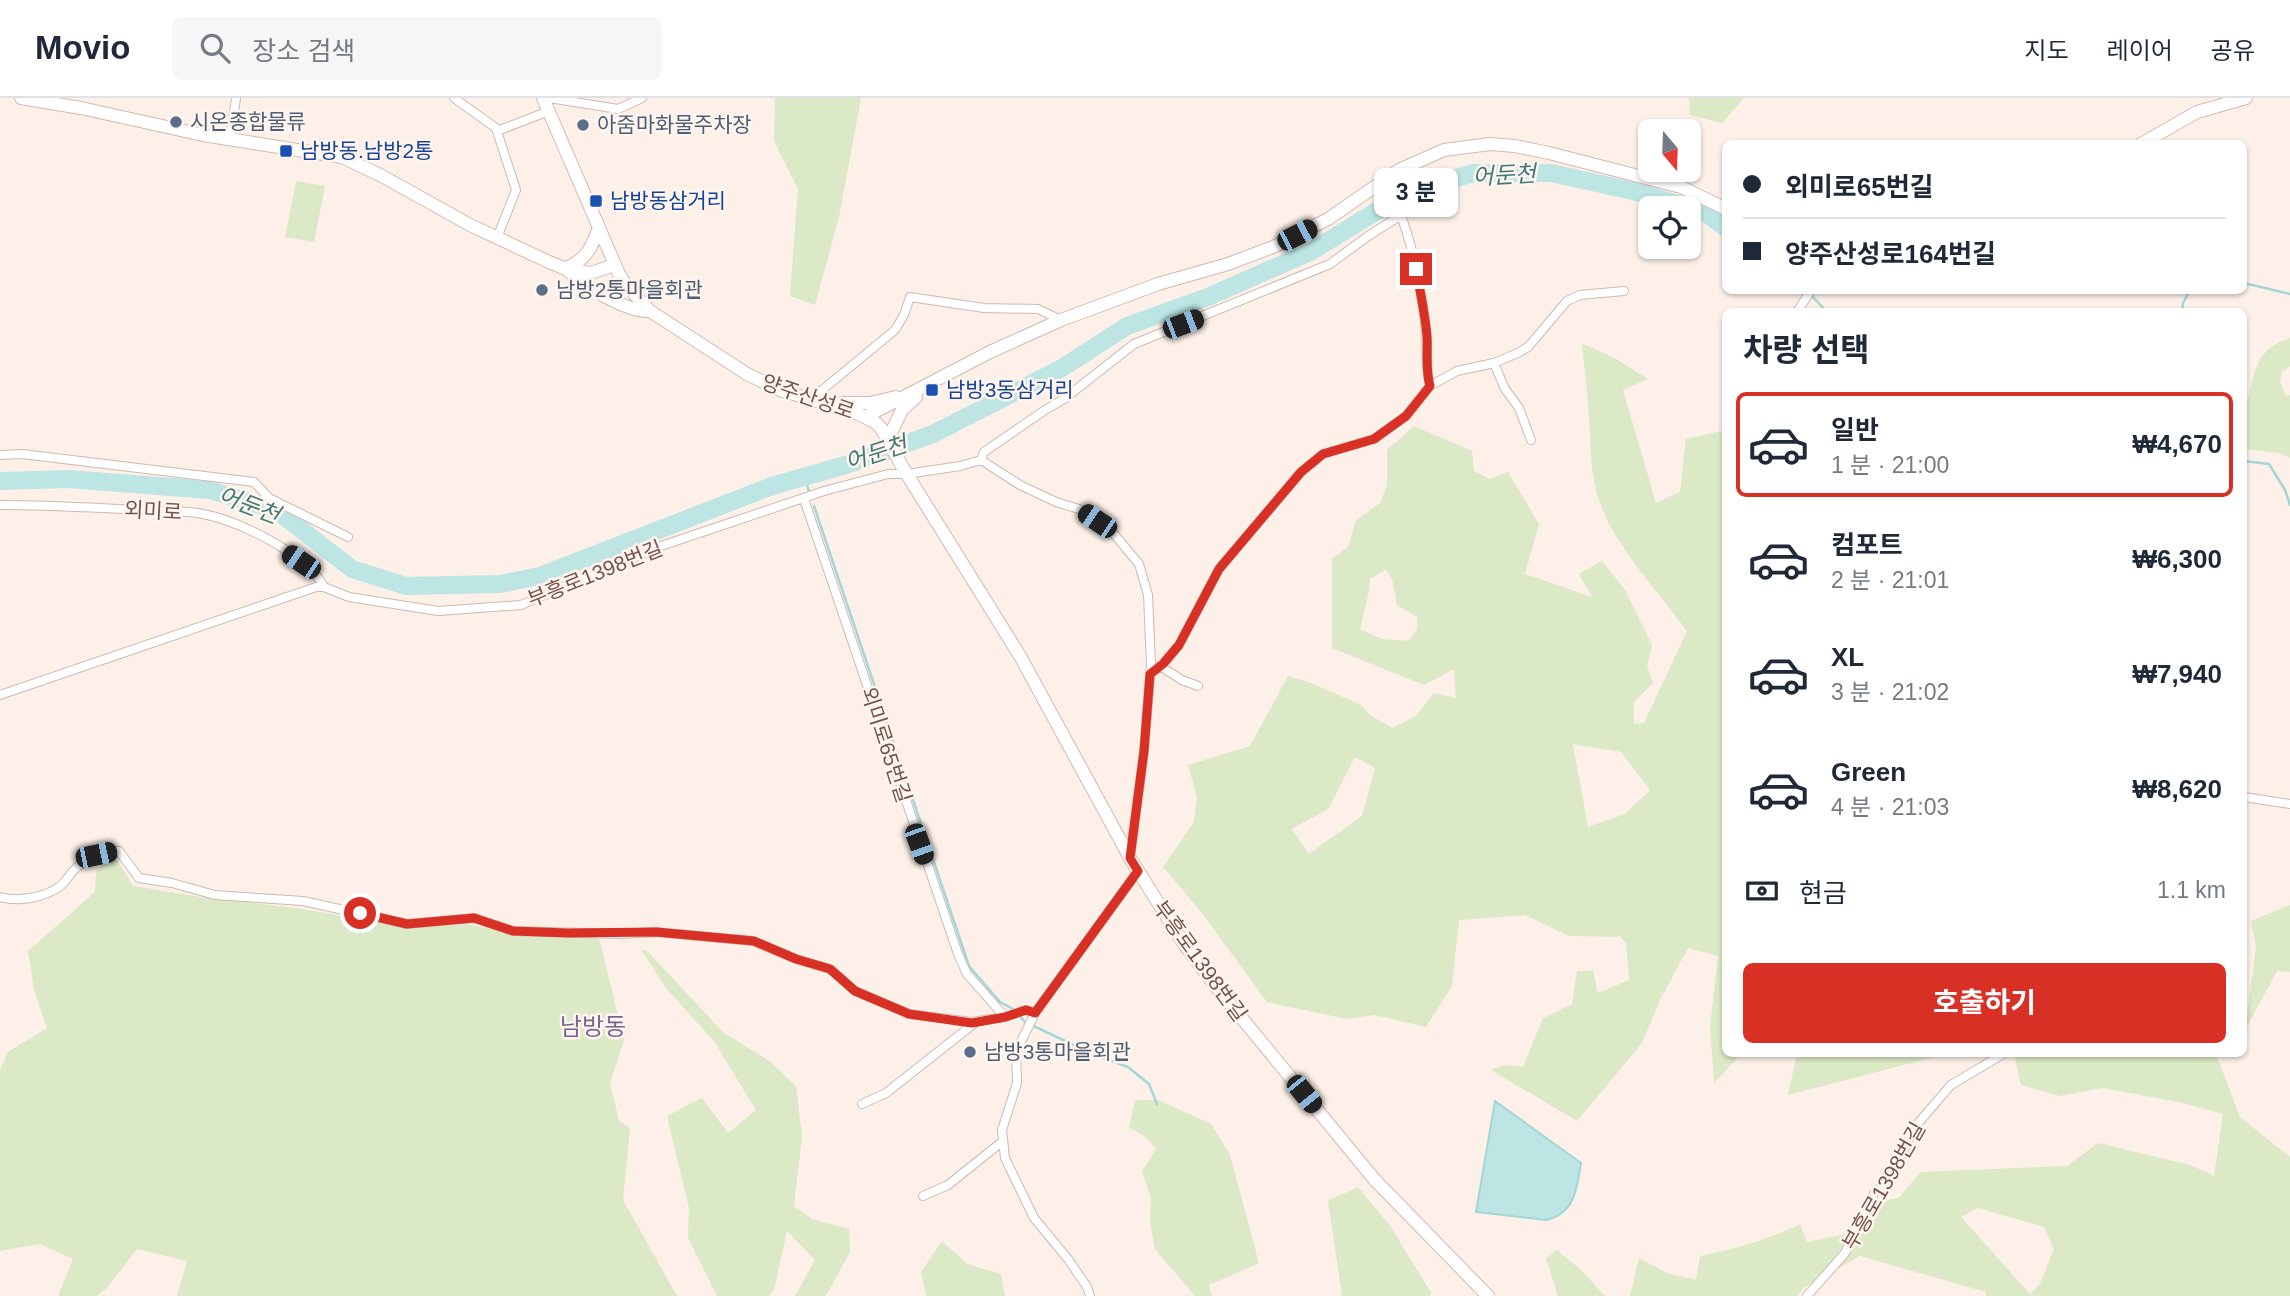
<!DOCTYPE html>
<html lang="ko">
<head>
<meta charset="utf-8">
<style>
	:root { --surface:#fff; --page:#f6f6f7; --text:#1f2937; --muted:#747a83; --line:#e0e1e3; --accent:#d93025 }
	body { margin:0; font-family:Helvetica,"Noto Sans KR",sans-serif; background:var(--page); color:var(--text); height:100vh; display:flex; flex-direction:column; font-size:26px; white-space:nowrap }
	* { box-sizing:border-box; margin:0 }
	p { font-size:23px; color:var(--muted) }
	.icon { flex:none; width:38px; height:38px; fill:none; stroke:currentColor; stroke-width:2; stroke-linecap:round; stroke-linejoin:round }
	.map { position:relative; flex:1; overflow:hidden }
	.details { position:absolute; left:1722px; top:210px; width:525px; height:749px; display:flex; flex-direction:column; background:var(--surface); border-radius:10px; box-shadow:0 2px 5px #0004 }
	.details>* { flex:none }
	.top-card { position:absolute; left:1722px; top:42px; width:525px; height:154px; border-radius:10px; box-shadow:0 2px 5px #0004; display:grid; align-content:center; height:154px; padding:0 21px; background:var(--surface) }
	.needle { width:46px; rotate:161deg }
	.fabs { position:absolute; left:1638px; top:21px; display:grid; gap:14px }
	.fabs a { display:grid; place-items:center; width:63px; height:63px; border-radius:10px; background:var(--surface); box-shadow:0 2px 5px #0004; font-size:35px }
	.end { position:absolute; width:32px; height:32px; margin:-16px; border:9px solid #d93025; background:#fff; box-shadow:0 0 0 4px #fff }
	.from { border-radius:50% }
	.bubble { position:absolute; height:49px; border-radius:10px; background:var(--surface); box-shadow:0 2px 5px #0004; font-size:23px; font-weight:700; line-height:49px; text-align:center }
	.car { position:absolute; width:21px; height:42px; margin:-21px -10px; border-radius:9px; box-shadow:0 0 5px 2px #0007; background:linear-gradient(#222 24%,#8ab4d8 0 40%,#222 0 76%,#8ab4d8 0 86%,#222 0) }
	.top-card b { display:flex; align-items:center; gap:24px; height:66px; font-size:26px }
	.top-card b+b { border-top:2px solid var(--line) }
	.top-card i { width:18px; height:18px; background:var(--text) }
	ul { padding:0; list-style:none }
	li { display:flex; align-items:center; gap:21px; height:105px; margin:0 14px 10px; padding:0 7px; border:4px solid transparent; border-radius:10px }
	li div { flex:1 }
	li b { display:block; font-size:26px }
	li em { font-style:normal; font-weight:700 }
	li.current { border-color:var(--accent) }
	li>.icon { width:63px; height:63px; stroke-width:1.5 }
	h2 { padding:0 21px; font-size:32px; line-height:84px }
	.pay { display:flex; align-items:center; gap:18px; height:77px; padding:0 21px; font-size:26px }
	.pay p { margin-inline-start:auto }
	.cta { display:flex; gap:14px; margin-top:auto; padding:14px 21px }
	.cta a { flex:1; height:80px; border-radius:10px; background:var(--accent); color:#fff; font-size:28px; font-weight:700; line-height:80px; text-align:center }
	header { display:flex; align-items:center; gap:42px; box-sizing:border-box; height:98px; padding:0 35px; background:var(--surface); border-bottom:2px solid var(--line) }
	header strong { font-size:33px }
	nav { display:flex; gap:38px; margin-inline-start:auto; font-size:24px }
	.search { width:490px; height:63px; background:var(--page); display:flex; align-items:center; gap:18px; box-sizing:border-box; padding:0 24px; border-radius:10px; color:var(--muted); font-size:26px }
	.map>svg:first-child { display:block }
	.green { fill:#dbe9c6; fill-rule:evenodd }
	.water { fill:#bce5e3; stroke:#a3d6d5; stroke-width:2 }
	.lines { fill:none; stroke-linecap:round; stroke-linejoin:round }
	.stream { stroke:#a3d6d5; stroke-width:2.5 }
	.river { stroke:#bce5e3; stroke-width:18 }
	.street-casing { stroke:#cfb9b0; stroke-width:10 }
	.secondary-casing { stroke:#d5b9b0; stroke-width:14 }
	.street { stroke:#fff; stroke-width:8 }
	.secondary { stroke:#fff; stroke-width:12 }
	.route { stroke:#d93025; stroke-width:9 }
	.service-dot { fill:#5c6f8a; stroke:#fef5ee; stroke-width:2.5 }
	.transit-dot { fill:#1a4fb4; stroke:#fef5ee; stroke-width:2.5 }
	.labels { text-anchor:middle; stroke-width:5; stroke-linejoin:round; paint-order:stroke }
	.service-label { font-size:21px; fill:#4e5e75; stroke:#fef5ee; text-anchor:start }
	.transit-label { font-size:21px; fill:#164399; stroke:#fef5ee; text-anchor:start }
	.street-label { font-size:21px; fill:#75534c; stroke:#fef5ee }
	.water-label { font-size:23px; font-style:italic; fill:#407978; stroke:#fef5ee }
	.quarter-label { font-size:24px; fill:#7a6591; stroke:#fef5ee }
</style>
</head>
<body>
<header>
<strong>Movio</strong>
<div class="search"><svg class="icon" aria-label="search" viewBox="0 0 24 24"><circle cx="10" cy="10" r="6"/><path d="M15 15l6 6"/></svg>장소 검색</div>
<nav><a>지도</a><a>레이어</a><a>공유</a></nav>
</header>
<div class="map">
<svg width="2290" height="1198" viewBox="0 0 2290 1198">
	<rect width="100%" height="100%" fill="#fcf0e8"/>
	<path class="green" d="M 775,0 L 861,0 L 839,119 L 815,207 L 790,198 L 798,91 L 774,43 Z
		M 1689,0 L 1744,0 L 1722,25 L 1690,17 Z
		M 296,83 L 325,88 L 314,144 L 285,139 Z
		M 2290,240 L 2290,268 L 2282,274 L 2280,284 L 2286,298 L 2290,297 L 2290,360 L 2279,355 L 2244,351 L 2244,304 L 2248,301 C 2255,270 2257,251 2290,240 Z
		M 1582,245 L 1616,261 L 1648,281 L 1623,292 L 1656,405 L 1680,394 L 1686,341 L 1725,332 L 1726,956 L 1741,956 L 1714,985 L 1710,929 L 1718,858 L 1688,850 L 1660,902 L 1642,945 L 1577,1023 L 1491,972 L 1504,967 L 1523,969 L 1543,920 L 1572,906 L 1577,873 L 1593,873 L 1598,895 L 1629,882 L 1626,845 L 1618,836 L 1618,839 L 1569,838 L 1525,817 L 1459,822 L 1452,888 L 1426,929 L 1375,917 L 1347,921 L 1267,904 L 1202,815 L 1163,769 L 1194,724 L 1197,699 L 1188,667 L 1250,648 L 1288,578 L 1311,585 L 1361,607 L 1370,617 L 1392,630 L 1416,618 L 1434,595 L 1456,600 L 1454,571 L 1424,587 L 1332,550 L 1332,461 L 1348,449 L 1356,422 L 1380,405 L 1387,387 L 1387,352 L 1414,328 L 1472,353 L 1474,373 L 1490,381 L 1508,374 L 1539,426 L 1525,476 L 1592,499 L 1579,476 L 1602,463 L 1625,492 L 1652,547 L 1647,568 L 1653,585 L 1634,604 L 1634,626 L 1644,625 L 1687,533 C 1659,494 1616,450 1600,405 C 1590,377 1591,348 1589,320 C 1588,295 1584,269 1582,245 ZM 1386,471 L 1392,481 L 1397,507 L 1417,519 L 1417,531 L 1409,543 L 1382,541 L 1360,531 L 1369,493 L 1370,481 ZM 1573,646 L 1621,654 L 1650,692 L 1625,716 L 1588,729 ZM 1355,659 L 1375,670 L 1362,718 L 1309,756 L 1292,731 L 1328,711 Z
		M 114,757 L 133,788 L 201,799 L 296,810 L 407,829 L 467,826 L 516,836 L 599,840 L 624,942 L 610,985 L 619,1022 L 630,1031 L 623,1102 L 677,1198 L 177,1198 L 187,1163 L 137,1151 L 107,1190 L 97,1198 L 58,1198 L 73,1161 L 40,1146 L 0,1153 L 0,972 L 8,954 L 47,930 L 34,892 L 28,853 L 95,794 L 96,772 Z
		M 2290,807 L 2290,874 L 2277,873 L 2245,932 L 2256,849 L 2251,823 Z
		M 641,851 L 647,853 L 724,935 L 768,962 L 796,988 L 802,1038 L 794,1108 L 812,1121 L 849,1131 L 850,1154 L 826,1198 L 795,1198 L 815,1162 L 787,1133 L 774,1192 L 769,1198 L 717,1198 L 688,1140 L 689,1110 L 667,1018 L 702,1000 L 728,1035 L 756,1012 L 714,943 L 665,889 Z
		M 1797,956 L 1946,956 L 1788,997 Z
		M 2014,956 L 2216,956 L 2240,1019 L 2290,1059 L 2290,1198 L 1986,1198 L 1986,1194 L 1860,1158 L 1803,1190 L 1797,1198 L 1630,1198 L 1639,1160 L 1667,1175 L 1696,1182 L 1700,1158 C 1736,1151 1767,1142 1800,1126 L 1807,1144 L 1846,1136 L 1868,1108 L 1900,1099 L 1920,1074 L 2067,1068 L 2098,1045 L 2190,1067 L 2214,1078 L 2223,1016 L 2183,1005 L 2103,990 L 2060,998 L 2021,987 ZM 1978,1110 L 2044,1129 L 2054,1151 L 2040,1186 L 2030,1196 L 1961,1119 Z
		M 1135,1002 L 1158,1002 L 1211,1026 L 1230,1057 L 1259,1165 L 1209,1187 L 1212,1198 L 1195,1198 L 1155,1151 L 1150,1124 L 1151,1100 L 1142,1073 L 1156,1051 L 1146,1039 L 1129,1029 Z
		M 1358,1089 L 1391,1129 L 1431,1195 L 1430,1198 L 1342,1198 L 1328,1103 Z
		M 942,1143 L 967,1166 L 1001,1176 L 1005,1198 L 926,1198 L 921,1174 Z
		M 1557,1152 L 1580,1171 L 1605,1198 L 1558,1198 L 1546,1160 Z"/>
	<path class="water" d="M 1495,1003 L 1581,1065 C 1577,1091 1575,1115 1546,1122 L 1476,1114 Z"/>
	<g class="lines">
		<path class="stream" d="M 2244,185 L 2290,196
			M 1810,196 L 1827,214
			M 2182,214 L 2183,205 L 2190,192
			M 2244,363 L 2269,366 L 2285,392 L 2290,407
			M 804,379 L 809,393
			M 814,408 L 969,868 L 1000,904 L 1013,911 L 1025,924 L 1095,957 L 1128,969 L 1149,986 L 1157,1006"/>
		<path class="river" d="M 0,383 L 69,381 L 209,392 L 276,412 L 352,471 L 406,488 L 500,486 L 540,478 L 772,388 L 849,366 L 933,336 L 1062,270 L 1127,228 L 1208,199 L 1312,153 L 1385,108 L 1434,86 L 1474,75 L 1551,75 L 1633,93 L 1704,114 L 1726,130"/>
		<g class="street-casing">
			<path id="street" d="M 454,0 L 496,30 L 516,92 L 497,140
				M 549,0 L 618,11 L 642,0
				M 497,33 L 549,13
				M 230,41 L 236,0
				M 1797,214 L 1811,192
				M 1494,265 L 1505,291 L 1519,310 L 1531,342
				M 1430,288 L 1457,273 L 1494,265 L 1518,255 L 1528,249 L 1567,203 L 1580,197 L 1624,193
				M 810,302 L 895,232 L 904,217 L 910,199 L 984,210 L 1038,211 L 1061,222
				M 0,357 L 22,356 L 254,384 L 269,400 L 348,439
				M 981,362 L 1020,387 L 1056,404 L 1079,411 L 1114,436 L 1139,466 L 1148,497 L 1151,566 L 1144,653 L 1130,760
				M 804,401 L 958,856 L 967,876 L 1005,919
				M 0,407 C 48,407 96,410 144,412 C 163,414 184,412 203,416 C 239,423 307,456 324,489
				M 1160,568 L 1182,582 L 1198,588
				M 1150,576 L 1163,566 L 1179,547 L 1219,471 L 1301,374 L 1323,356 L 1374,341 L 1406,318 L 1430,288 C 1425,269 1428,252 1426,233 C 1420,182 1410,126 1384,81
				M 0,597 L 316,489 L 324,489 L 349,499 L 438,513 L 521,507 L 661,448 L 824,393 L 888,376 L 907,376 L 960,368 L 981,362 L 984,354 L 1045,312 L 1064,301 L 1134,246 L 1330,166 L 1368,138 L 1400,118
				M 2244,699 L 2290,706
				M 0,799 C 18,804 43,800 59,789 C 65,785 69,777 74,772 C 86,760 103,754 119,753 L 139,780 L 172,785 L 215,797 L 303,803 L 407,826 L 474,820 L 513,833 L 621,836 L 656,834 L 753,843 L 796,861 L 830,871 L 855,893 L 909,916 L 972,924 L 1005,919 L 1026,912 L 1035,915
				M 862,1006 L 886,995 L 976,924
				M 923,1098 L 948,1087 L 1003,1043
				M 1090,1198 L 1087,1189 L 1068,1161 L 1034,1120 L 1005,1060 L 1002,1032 L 1017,985 L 1016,954 L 1035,915 L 1138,773
				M 1807,1198 L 1845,1155 L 1874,1096 L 1893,1076 L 1914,1030 L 1951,987 L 2003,956"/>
		</g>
		<g class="secondary-casing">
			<path id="secondary" d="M 21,0 L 81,10 L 203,37 L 342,59 L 382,78 L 470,127 L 549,164 L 566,171 L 591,175 L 614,167
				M 543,0 L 619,176 L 626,187 L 650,213 L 747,276 L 780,292 L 852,313 L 875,324 L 881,330 L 903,370 L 1020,558 L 1130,760 L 1184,846 L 1217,890 L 1374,1081 L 1488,1198
				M 2141,46 L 2197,14 L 2246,0
				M 566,170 C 586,162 592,149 599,130
				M 566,171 C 584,188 626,214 650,213
				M 842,305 L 870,305 L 896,299
				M 865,319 L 990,254 L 1061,222 L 1158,186 L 1228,166 L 1273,149 L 1328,121 L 1399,72 L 1444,52 L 1490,46 L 1515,48 L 1549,55 L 1681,89 L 1726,111
				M 888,341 L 902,312 L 916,299"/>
		</g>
		<use href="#street" class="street"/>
		<use href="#secondary" class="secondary"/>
	</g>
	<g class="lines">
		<path class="route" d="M 360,815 L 407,826 L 474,820 L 513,833 L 568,835 L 656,834 L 754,843 L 796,861 L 830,871 L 855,893 L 909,916 L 972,925 L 1005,919 L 1026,912 L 1035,915 L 1138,773 L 1130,760 L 1144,653 L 1150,576 L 1163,566 L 1179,547 L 1219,471 L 1301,374 L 1323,356 L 1374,341 L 1406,318 L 1430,288 C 1425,270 1428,255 1427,238 C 1425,215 1420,193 1416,171"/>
	</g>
	<g class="service-dot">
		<circle cx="176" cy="24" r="7"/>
		<circle cx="583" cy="27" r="7"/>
		<circle cx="542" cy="192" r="7"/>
		<circle cx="970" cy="954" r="7"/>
	</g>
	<g class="transit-dot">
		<rect x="279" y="46" width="14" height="14" rx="3.5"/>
		<rect x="589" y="96" width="14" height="14" rx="3.5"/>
		<rect x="925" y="285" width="14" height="14" rx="3.5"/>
	</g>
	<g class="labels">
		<g class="service-label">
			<text x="190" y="31">시온종합물류</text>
			<text x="597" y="34">아줌마화물주차장</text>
			<text x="556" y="199">남방2통마을회관</text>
			<text x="984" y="961">남방3통마을회관</text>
		</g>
		<g class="transit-label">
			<text x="300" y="60">남방동.남방2통</text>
			<text x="610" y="110">남방동삼거리</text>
			<text x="946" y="299">남방3동삼거리</text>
		</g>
		<g class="street-label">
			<text transform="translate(808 299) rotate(19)" y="7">양주산성로</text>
			<text transform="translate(153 413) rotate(3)" y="7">외미로</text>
			<text transform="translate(595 476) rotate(-22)" y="7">부흥로1398번길</text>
			<text transform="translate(886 647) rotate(72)" y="7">외미로65번길</text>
			<text transform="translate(1200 863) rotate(54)" y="7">부흥로1398번길</text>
			<text transform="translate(1884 1088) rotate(-60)" y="7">부흥로1398번길</text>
		</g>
		<g class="water-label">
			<text transform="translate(1504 77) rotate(-3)" y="8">어둔천</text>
			<text transform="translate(876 355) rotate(-18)" y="8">어둔천</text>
			<text transform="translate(249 407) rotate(21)" y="8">어둔천</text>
		</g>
		<g class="quarter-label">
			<text x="593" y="937">남방동</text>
		</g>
	</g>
</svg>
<div class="fabs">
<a><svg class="needle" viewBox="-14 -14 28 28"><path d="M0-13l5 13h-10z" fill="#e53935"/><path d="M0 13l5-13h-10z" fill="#747a83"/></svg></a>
<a><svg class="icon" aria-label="locate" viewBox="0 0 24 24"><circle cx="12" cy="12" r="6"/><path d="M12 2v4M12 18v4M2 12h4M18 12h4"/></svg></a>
</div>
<i class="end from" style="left:360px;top:815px"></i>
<i class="end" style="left:1416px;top:171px"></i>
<div class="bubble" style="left:1374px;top:70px;width:84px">3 분</div>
<i class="car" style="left:1297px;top:137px;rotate:63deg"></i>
<i class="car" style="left:1183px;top:226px;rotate:69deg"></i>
<i class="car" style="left:1097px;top:423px;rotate:304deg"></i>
<i class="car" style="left:301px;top:464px;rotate:304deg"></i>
<i class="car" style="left:919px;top:746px;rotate:160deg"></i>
<i class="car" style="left:96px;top:757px;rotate:78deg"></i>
<i class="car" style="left:1304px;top:996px;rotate:141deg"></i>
<div class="top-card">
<b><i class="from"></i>외미로65번길</b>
<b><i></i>양주산성로164번길</b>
</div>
<section class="details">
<h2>차량 선택</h2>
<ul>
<li class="current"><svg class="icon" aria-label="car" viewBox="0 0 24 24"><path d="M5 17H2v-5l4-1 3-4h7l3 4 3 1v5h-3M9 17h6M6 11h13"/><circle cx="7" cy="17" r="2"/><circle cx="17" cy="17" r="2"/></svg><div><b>일반</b><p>1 분 · 21:00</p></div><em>₩4,670</em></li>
<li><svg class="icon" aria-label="car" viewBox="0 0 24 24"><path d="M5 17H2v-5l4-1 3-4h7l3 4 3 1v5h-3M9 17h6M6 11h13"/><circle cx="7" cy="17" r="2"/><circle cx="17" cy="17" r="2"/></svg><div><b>컴포트</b><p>2 분 · 21:01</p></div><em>₩6,300</em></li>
<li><svg class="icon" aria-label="car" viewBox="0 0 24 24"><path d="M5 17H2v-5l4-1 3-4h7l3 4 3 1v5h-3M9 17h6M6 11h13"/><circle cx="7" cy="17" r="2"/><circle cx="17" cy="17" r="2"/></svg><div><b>XL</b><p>3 분 · 21:02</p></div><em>₩7,940</em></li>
<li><svg class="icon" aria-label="car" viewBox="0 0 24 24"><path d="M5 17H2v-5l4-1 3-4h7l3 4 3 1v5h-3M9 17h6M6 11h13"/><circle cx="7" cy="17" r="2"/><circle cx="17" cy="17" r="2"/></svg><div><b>Green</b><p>4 분 · 21:03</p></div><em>₩8,620</em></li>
</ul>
<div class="pay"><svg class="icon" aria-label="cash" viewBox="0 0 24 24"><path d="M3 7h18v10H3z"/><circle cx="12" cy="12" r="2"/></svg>현금<p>1.1 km</p></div>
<div class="cta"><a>호출하기</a></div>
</section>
</div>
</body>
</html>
